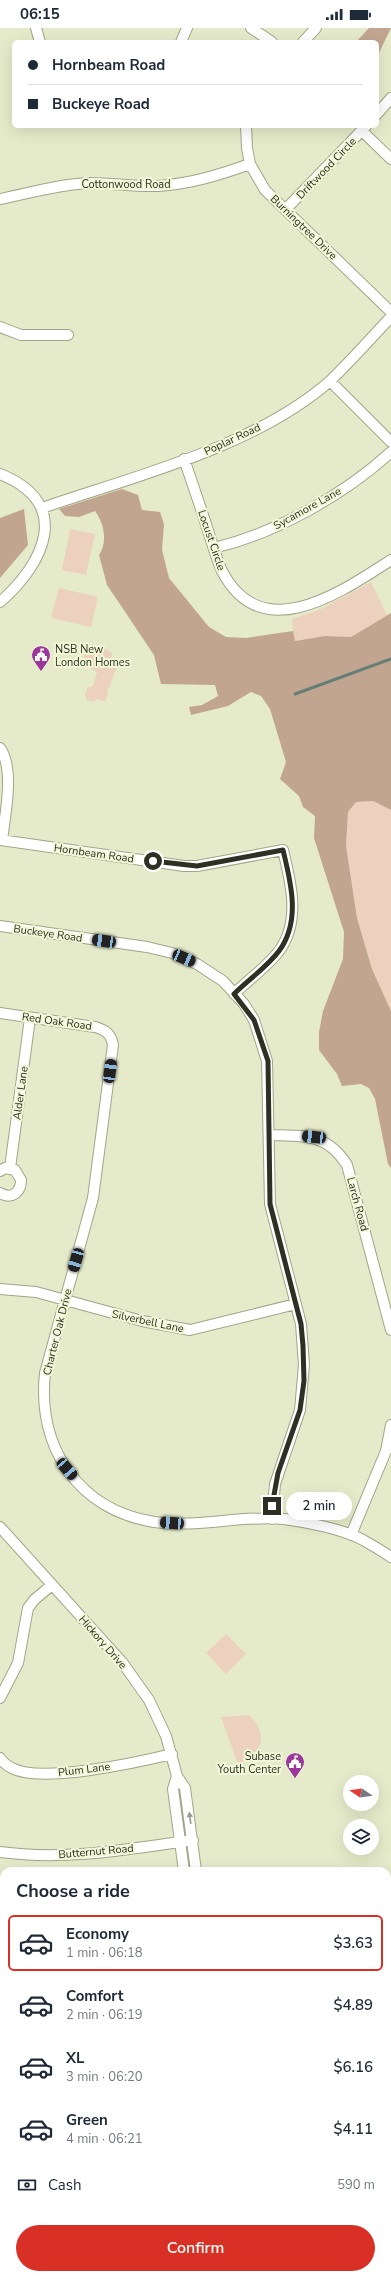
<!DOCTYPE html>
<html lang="en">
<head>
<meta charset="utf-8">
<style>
	:root { --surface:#fff; --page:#f6f6f7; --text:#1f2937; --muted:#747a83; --line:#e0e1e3; --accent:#d93025 }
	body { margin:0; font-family:"Nunito Sans",sans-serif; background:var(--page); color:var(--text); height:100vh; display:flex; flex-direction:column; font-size:15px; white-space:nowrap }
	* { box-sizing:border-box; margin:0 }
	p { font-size:13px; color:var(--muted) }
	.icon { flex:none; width:22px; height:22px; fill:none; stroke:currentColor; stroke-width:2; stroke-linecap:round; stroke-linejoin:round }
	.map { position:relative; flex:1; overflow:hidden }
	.details { position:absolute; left:0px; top:1839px; width:391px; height:412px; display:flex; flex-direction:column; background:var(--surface); border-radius:12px 12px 0 0; box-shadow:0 4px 16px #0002 }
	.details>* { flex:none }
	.banner { position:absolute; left:12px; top:12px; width:367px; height:88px; border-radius:6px; box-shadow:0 4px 16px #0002; display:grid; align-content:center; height:88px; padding:0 16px; background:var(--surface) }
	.needle { width:26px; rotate:283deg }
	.fabs { position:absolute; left:343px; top:1747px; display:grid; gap:8px }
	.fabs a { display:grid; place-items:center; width:36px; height:36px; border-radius:50%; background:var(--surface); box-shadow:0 4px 16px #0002; font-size:20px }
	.end { position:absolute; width:18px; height:18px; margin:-9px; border:5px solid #2e3024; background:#fff; box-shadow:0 0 0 2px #fff }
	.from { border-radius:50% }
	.bubble { position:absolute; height:28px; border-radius:14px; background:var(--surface); box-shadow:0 4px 16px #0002; font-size:13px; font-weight:600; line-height:28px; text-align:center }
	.car { position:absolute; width:12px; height:24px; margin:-12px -6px; border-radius:5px; box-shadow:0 0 3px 1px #0007; background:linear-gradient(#222 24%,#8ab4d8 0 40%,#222 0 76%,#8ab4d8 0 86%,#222 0) }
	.banner b { display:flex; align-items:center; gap:14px; height:38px; font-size:15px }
	.banner b+b { border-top:1px solid var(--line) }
	.banner i { width:10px; height:10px; background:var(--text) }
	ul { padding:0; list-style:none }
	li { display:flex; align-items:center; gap:12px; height:56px; margin:0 8px 6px; padding:0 8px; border:2px solid transparent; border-radius:6px }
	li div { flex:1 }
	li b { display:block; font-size:15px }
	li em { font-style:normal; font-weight:600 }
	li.on { border-color:var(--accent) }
	li>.icon { width:36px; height:36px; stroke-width:1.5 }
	h2 { padding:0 16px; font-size:18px; line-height:48px }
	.pay { display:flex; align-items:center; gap:10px; height:44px; padding:0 16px; font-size:15px }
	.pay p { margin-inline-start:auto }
	.action { display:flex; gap:8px; margin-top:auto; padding:8px 16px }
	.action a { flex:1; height:46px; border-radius:24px; background:var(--accent); color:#fff; font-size:16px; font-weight:600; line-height:46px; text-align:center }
	.status { display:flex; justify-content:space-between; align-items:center; height:28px; padding:0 20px; background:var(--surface); direction:ltr }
	.status svg { height:11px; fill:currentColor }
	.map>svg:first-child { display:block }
	.green { fill:#ebd1be }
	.forest { fill:#c1a591 }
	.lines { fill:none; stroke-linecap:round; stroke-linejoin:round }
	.stream { stroke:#657f74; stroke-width:3 }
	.minor-casing { stroke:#a0a586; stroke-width:12 }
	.trunk-casing { stroke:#a0a586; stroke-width:18 }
	.minor { stroke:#fff; stroke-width:10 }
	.trunk { stroke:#fff; stroke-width:16 }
	.oneway { fill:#969892 }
	.route { stroke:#2e3024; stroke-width:5 }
	.labels { text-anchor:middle; stroke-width:4; stroke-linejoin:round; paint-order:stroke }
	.street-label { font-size:11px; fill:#2e3024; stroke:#f2f8d7 }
	.poi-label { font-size:11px; fill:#2e3024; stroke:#f2f8d7; text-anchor:start }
</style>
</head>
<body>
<div class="status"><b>06:15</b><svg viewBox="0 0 49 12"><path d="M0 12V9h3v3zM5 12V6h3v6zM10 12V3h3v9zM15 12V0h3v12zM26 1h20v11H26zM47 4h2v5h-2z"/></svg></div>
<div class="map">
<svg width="391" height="2251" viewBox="0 0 391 2251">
	<rect width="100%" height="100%" fill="#e5ebca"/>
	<path class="green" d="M 70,501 L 95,506 L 86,547 L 62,542 Z
		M 371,554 L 387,587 L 351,609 L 325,608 L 294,613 L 292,591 L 321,581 Z
		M 59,560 L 98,569 L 91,599 L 51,590 Z
		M 100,617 L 112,625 L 111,630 L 119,634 L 107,664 L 108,665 L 105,674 L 97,671 L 94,674 L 87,672 L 85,666 L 88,659 L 93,658 L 97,644 L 82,635 L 86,622 Z
		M 373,773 L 391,782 L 391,983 L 372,941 L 357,890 L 346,818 L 348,784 L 356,774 Z
		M 226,1606 L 246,1626 L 226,1646 L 206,1625 Z
		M 249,1687 C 270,1707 262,1726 238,1736 L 221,1689 Z
		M 391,2058 L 391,2251 L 334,2251 L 323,2248 L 387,2247 L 387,2059 Z"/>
	<path class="forest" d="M 369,0 L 391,0 L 377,29 L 377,14 L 356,14 Z
		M 122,461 L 138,467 L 142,482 L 160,484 L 164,496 L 162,522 L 169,550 L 209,599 L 226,609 L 246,610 L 293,603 L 295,613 L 325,608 L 351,609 L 391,585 L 391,782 L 373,773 L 356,774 L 348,784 L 346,818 L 357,890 L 372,941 L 391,983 L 391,1140 L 388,1136 L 375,1071 L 369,1060 L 361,1056 L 342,1058 L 337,1046 L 319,1022 L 319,1004 L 323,983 L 343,931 L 344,904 L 314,810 L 315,788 L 303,779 L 299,768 L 280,751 L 286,734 L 270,681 L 261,668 L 251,664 L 228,678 L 191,687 L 189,679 L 202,677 L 218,668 L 215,657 L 161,656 L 154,627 L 107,557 L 99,527 C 108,514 104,495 95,483 L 79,489 L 65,488 L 59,481 Z
		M 24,481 L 28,517 L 0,550 L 0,490 Z"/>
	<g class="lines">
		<path class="stream" d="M 295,666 L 391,631"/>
		<g class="minor-casing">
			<path id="minor" d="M 36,0 L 40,14
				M 251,0 L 272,14
				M 181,14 L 187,0
				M 303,14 L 316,0
				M 377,86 L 391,70
				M 246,98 L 247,120 L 250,136 L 265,162 L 391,284
				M 362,103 L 391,131
				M 0,171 C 30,165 60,156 90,155 C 113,155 135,159 158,158 C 190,156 219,147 250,136
				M 286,181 L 366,98
				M 0,299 L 21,307 L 68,307
				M 330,353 L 391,414
				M 184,431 C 193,457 202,483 210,509 C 214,520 217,533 222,543 C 262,620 341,564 391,532
				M 0,446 C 73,475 45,535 0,574
				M 42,480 C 135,448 255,419 330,353 C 351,333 371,310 391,289
				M 214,520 C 276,505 344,467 391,424
				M 0,720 C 15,741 5,787 2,812
				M 0,812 L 184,838 L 197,838 L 283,822 C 291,855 301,893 279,923 C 267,939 248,952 234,966
				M 0,898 L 147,919 L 172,925 L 197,936 L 223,953 L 244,976 L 254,992 L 267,1033 L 270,1176 L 301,1296 L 304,1337 L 300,1382 L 275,1456 L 272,1491
				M 0,985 L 95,999 C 106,1002 111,1006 113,1017 L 93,1170 L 45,1345 C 37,1419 78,1482 154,1494 C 197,1500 241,1487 284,1491 C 307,1494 342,1501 363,1512 C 372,1517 382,1523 391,1529
				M 270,1107 C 304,1108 327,1105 347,1137 L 391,1302
				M 10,1140 L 30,990
				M 0,1143 L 5,1140 L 15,1142 L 21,1152 C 21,1164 12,1172 0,1165
				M 0,1261 L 36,1264 L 142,1293 L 190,1302 L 296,1276
				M 0,1499 L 122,1634 L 149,1672 L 166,1708 L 177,1748 L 185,1760 L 196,1843
				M 351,1507 L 386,1423 L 391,1397
				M 0,1670 L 18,1635 L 28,1580 L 35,1571 L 52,1557
				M 0,1730 C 3,1734 7,1738 12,1740 C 40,1756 139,1734 172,1726
				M 177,1748 L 173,1761 L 184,1843
				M 0,1824 C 65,1833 129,1821 193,1812
				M 387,2044 L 391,2043
				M 0,2124 L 4,2124
				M 132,2251 L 132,2247"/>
		</g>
		<g class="trunk-casing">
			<path id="trunk" d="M 387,1882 L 391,1882
				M 0,1932 L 4,1931"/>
		</g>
		<use href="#minor" class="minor"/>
		<use href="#trunk" class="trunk"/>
	</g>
	<defs><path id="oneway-solid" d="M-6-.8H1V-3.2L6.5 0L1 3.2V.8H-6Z"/></defs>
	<use class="oneway" href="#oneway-solid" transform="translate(190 1790) rotate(-98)"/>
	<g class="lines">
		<path class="route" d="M 153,833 L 197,838 L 283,822 C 291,855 301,893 279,923 C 267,939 248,952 234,966 L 254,992 L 268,1033 L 270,1176 L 301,1296 L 303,1318 L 304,1353 L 300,1382 L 278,1445 L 272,1478"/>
	</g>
	<defs>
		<g id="civic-pin" transform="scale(1)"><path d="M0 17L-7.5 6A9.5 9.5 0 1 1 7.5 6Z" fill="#9c369a" stroke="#f2f8d7"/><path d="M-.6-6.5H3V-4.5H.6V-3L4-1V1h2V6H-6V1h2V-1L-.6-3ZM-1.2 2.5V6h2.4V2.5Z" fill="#fff"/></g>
	</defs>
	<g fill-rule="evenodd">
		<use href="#civic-pin" x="41" y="627"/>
		<use href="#civic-pin" x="295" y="1734"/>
	</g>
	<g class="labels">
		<g class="street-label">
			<text transform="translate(326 140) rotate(-46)" y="4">Driftwood Circle</text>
			<text x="126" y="160">Cottonwood Road</text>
			<text transform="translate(304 199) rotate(44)" y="4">Burningtree Drive</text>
			<text transform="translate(232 411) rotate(-25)" y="4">Poplar Road</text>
			<text transform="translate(307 480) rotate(-29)" y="4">Sycamore Lane</text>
			<text transform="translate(212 512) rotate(71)" y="4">Locust Circle</text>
			<text transform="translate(94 825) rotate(8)" y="4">Hornbeam Road</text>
			<text transform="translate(48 905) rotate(8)" y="4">Buckeye Road</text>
			<text transform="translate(57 993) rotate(8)" y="4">Red Oak Road</text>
			<text transform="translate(20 1065) rotate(-82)" y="4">Alder Lane</text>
			<text transform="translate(358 1176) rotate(75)" y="4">Larch Road</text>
			<text transform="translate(148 1293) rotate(12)" y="4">Silverbell Lane</text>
			<text transform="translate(57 1304) rotate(-76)" y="4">Charter Oak Drive</text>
			<text transform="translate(103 1614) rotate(49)" y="4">Hickory Drive</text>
			<text transform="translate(84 1741) rotate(-7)" y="4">Plum Lane</text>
			<text transform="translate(96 1823) rotate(-5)" y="4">Butternut Road</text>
		</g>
		<g class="poi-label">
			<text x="55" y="625">NSB New<tspan x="55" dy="13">London Homes</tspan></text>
			<text x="281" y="1732" text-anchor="end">Subase<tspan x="281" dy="13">Youth Center</tspan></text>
		</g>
	</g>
</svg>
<div class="fabs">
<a><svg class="needle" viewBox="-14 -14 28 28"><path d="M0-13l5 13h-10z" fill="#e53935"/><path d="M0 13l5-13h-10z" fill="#747a83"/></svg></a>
<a><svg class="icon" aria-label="layers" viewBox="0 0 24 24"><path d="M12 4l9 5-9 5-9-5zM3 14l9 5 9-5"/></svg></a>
</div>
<i class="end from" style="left:153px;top:833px"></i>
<i class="end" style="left:272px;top:1478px"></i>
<div class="bubble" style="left:286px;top:1464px;width:66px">2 min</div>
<i class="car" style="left:104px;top:913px;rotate:278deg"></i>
<i class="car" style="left:184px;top:930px;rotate:113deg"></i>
<i class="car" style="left:110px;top:1043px;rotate:8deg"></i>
<i class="car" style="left:314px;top:1109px;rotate:276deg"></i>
<i class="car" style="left:76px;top:1232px;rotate:196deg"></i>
<i class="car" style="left:67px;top:1441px;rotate:139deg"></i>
<i class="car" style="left:172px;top:1495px;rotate:274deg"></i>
<div class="banner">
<b><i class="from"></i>Hornbeam Road</b>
<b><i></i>Buckeye Road</b>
</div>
<section class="details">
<h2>Choose a ride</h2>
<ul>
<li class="on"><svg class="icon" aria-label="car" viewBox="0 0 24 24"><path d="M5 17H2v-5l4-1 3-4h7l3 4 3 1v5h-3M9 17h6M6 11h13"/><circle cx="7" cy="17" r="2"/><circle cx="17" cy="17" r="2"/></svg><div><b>Economy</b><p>1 min · 06:18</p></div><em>$3.63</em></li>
<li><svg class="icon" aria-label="car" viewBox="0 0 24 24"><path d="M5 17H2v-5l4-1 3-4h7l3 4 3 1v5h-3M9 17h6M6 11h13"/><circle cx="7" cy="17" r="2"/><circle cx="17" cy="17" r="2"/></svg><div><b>Comfort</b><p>2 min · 06:19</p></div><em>$4.89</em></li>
<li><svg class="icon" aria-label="car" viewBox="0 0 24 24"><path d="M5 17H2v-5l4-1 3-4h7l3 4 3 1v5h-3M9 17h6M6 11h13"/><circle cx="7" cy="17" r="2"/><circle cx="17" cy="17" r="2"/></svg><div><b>XL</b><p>3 min · 06:20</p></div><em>$6.16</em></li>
<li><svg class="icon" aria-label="car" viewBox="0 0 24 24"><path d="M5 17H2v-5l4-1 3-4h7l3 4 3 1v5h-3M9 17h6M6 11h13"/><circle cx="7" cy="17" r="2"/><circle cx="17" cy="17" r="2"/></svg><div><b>Green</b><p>4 min · 06:21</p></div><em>$4.11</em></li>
</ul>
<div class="pay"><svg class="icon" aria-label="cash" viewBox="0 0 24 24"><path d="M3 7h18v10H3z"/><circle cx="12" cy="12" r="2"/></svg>Cash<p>590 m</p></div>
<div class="action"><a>Confirm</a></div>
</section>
</div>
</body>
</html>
